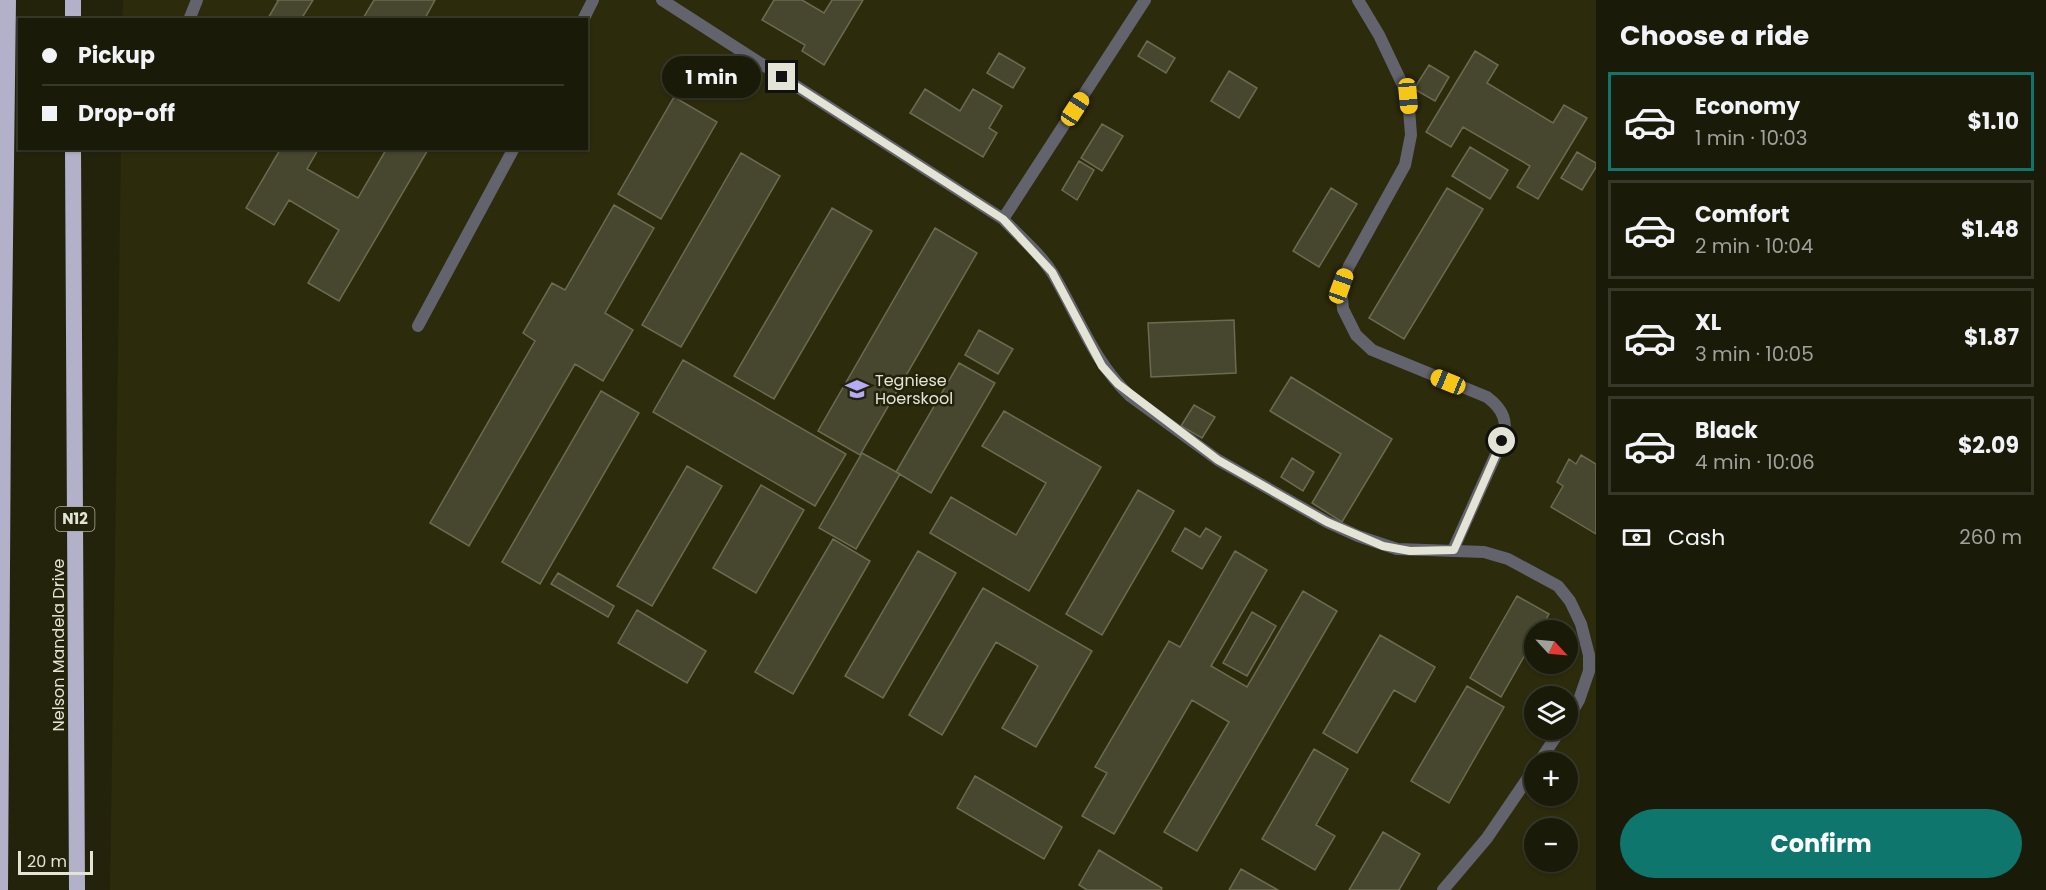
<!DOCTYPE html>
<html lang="en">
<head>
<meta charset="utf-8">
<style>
	:root { --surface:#1a1a09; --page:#272717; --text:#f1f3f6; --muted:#9fa19c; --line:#38382a; --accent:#0f766e }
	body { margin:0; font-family:Poppins,sans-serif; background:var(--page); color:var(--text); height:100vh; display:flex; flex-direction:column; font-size:22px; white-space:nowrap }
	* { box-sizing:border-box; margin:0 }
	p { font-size:20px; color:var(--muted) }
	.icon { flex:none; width:33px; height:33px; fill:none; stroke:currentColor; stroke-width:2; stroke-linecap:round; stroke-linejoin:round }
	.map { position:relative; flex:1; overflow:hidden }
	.sheet { display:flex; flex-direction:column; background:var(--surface); width:450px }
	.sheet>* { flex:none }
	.guide { position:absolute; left:18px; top:18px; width:570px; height:132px; border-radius:0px; box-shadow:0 2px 4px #0004,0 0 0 2px var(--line); display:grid; align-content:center; height:132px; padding:0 24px; background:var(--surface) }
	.needle { width:39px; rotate:116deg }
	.tools { position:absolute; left:1524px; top:620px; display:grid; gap:12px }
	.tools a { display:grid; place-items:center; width:54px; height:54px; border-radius:50%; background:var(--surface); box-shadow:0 2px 4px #0004,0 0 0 2px var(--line); font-size:30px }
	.scale { position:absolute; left:18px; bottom:15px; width:75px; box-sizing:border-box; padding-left:6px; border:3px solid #e4e4d6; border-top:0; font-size:16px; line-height:21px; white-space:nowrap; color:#e4e4d6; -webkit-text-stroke:4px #23230c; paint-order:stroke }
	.end { position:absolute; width:27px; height:27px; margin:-14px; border:8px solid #e4e4d6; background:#111; box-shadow:0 0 0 3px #111 }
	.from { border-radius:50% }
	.bubble { position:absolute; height:42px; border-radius:21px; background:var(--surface); box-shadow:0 2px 4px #0004,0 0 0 2px var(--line); font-size:20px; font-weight:700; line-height:42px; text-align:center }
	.car { position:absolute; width:18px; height:36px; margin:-18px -9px; border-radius:8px; box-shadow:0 0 4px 2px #0007; background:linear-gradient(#f5c518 24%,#345 0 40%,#f5c518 0 76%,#345 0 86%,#f5c518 0) }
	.guide b { display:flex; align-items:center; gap:21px; height:57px; font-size:22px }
	.guide b+b { border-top:2px solid var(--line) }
	.guide i { width:15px; height:15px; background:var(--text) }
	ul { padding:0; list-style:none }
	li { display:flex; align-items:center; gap:18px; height:99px; margin:0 12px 9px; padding:0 12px; border:3px solid var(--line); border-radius:0px }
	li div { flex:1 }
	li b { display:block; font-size:22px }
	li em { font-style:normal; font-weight:700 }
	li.on { border-color:var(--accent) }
	li>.icon { width:54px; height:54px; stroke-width:1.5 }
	h2 { padding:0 24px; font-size:27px; line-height:72px }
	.pay { display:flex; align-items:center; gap:15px; height:66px; padding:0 24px; font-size:22px }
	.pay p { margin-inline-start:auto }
	.action { display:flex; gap:12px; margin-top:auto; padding:12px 24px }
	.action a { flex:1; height:69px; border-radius:36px; background:var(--accent); color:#fff; font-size:24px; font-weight:700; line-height:69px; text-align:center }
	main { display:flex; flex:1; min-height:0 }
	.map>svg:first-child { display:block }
	.built { fill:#2c2b0c; fill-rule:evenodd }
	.building { fill:#47472f; stroke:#6b6b52; stroke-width:1.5 }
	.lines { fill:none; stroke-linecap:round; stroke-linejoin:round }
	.service { stroke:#63636d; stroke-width:12 }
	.trunk { stroke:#b3b1ca; stroke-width:16 }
	.route { stroke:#e4e4d6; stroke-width:8 }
	.labels { text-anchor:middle; stroke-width:5; stroke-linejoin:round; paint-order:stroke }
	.shield { fill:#23230c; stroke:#aa9; stroke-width:1.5 }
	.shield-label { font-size:15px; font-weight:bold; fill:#e4e4d6 }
	.poi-label { font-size:16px; fill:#e4e4d6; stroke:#23230c; text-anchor:start }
	.street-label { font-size:16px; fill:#e4e4d6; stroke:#23230c }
</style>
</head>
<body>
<main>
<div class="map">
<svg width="1596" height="890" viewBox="0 0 1596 890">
	<rect width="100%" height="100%" fill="#23230c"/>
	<path class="built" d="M 123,0 L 1596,0 L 1596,890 L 110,890 L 121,149 L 586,148 L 586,20 L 122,20 ZM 1534,630 L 1568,630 L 1568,663 L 1534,663 ZM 1534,696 L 1568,696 L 1568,729 L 1534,729 ZM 1534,762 L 1568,762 L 1568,795 L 1534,795 ZM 1534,828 L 1568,828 L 1568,861 L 1534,861 Z"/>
	<path class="building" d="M 277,0 L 313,0 L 303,16 L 308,20 L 267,20 L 278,1 Z
		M 374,0 L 435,0 L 424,20 L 362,20 Z
		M 774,0 L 802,0 L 824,13 L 832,0 L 863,0 L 824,65 L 802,51 L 805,45 L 762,20 Z
		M 1147,41 L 1175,58 L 1166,73 L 1138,56 Z
		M 1475,51 L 1498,65 L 1487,83 L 1553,123 L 1564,105 L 1587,118 L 1538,199 L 1517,187 L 1530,166 L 1463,127 L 1451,147 L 1426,132 Z
		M 999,53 L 1025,68 L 1013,88 L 987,73 Z
		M 1429,65 L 1449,77 L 1435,101 L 1414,89 Z
		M 1229,71 L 1257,88 L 1239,118 L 1211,101 Z
		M 925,89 L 960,111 L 973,89 L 1002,106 L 989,128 L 997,133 L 983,157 L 910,113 Z
		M 674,97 L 717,122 L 661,219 L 618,194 Z
		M 1102,124 L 1123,136 L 1102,171 L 1081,158 Z
		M 1470,147 L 1508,170 L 1490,199 L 1452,176 Z
		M 281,148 L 319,148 L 307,169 L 358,198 L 387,148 L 429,148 L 339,301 L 308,283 L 339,230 L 289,200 L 274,225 L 246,208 Z
		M 1577,152 L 1596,163 L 1596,167 L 1582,190 L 1561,178 Z
		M 741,153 L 780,176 L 681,347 L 642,325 Z
		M 1079,161 L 1094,170 L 1077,200 L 1062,190 Z
		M 1331,188 L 1357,204 L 1319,267 L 1293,251 Z
		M 1447,188 L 1483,209 L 1404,339 L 1369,318 Z
		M 614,205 L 654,228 L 605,313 L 633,330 L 603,381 L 575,364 L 469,546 L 430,523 L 535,341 L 523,333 L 552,283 L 565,290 Z
		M 832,208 L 872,231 L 774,399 L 734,376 Z
		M 935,228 L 977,253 L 860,455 L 818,431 Z
		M 1234,320 L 1236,373 L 1151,377 L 1148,323 Z
		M 979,330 L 1013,349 L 998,374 L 965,355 Z
		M 683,360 L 846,454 L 815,506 L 653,412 Z
		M 959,363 L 995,383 L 931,493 L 896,472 Z
		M 1291,377 L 1392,439 L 1342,522 L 1312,503 L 1341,454 L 1270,411 Z
		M 601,391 L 639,413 L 540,584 L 502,562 Z
		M 1194,405 L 1215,417 L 1202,438 L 1181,426 Z
		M 1004,411 L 1101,467 L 1029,591 L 930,533 L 951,497 L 1016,535 L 1046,483 L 982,446 Z
		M 862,453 L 900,474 L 856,549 L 819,528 Z
		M 1581,455 L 1596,464 L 1596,534 L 1551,507 L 1563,486 L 1557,482 L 1569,459 L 1576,464 Z
		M 1292,458 L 1314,472 L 1303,491 L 1281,477 Z
		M 687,466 L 722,486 L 652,606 L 617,586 Z
		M 761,485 L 804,510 L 756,593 L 713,568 Z
		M 1138,490 L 1174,511 L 1102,635 L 1066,614 Z
		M 1185,528 L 1200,537 L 1206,528 L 1221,537 L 1202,569 L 1172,551 Z
		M 833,539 L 870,561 L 793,694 L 755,672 Z
		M 918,551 L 956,573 L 883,698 L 845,676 Z
		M 1235,551 L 1267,570 L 1211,666 L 1247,687 L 1303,591 L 1337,611 L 1197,851 L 1164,832 L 1229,722 L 1192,700 L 1114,834 L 1082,816 L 1107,773 L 1095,767 L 1169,641 L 1180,647 Z
		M 558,573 L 614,606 L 608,617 L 551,584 Z
		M 983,588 L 1092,651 L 1036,747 L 1002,728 L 1038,666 L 996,642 L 942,735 L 909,715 Z
		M 1517,596 L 1549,614 L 1540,630 L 1534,630 L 1534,639 L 1501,697 L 1470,678 Z
		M 637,610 L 706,651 L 687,683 L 618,643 Z
		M 1252,612 L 1276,626 L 1247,676 L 1223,663 Z
		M 1380,635 L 1435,667 L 1415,702 L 1394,690 L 1357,753 L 1323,733 Z
		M 1467,686 L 1504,707 L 1449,803 L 1411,781 Z
		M 1314,749 L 1348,769 L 1316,825 L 1335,836 L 1315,870 L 1262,839 Z
		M 975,776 L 1062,827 L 1044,859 L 957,808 Z
		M 1383,832 L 1420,854 L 1399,890 L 1349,890 Z
		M 1099,850 L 1162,888 L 1161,890 L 1087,890 L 1079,885 Z
		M 1241,869 L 1278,890 L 1229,890 Z"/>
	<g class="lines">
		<path class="service" d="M 662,0 L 1003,219 L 1145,0
			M 1358,0 L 1379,35 L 1408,96 L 1411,135 L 1405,165 L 1349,266 L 1341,286 L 1343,309 L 1356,335 L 1372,350 L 1487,397 C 1503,409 1509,422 1502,441 L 1453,550
			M 189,20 L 197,0
			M 583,20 L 593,0
			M 1003,219 C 1019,236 1041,254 1053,274 C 1078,316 1094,362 1130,396 L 1218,460 L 1327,522 L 1358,536 L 1397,549 L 1484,552 L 1508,559 L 1558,586 L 1570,601 L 1581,624 L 1589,655 L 1589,671 L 1579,700 L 1568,719
			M 418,326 L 514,148
			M 1539,762 L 1561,729
			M 1443,890 L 1487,838 L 1534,769"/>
		<path class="trunk" d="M 73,0 L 73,20
			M 73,148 L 77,890
			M 0,890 L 3,404 L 8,0"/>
	</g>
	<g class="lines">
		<path class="route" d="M 782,77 L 1003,219 L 1052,272 L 1102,366 L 1118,384 L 1218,460 L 1327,522 L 1383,546 L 1410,551 L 1454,550 L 1502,441"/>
	</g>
	<defs>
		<g id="school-bare" transform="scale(1.8)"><path d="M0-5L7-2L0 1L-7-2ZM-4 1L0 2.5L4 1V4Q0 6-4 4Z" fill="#b5acf8" stroke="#23230c" stroke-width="2.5" paint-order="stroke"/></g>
	</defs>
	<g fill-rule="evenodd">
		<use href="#school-bare" x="857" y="389"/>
	</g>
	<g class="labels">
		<rect class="shield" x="55.5" y="507" width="39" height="24" rx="4.5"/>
		<g class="shield-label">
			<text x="75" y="524">N12</text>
		</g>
		<g class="poi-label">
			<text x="875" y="386">Tegniese<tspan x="875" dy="18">Hoerskool</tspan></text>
		</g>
		<g class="street-label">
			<text transform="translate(58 645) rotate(-90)" y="6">Nelson Mandela Drive</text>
		</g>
	</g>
</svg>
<div class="tools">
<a><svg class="needle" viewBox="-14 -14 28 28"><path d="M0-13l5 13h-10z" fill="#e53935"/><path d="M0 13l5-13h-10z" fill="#9fa19c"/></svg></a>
<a><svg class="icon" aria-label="layers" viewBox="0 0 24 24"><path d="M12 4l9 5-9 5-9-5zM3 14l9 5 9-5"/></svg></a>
<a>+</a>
<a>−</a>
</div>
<div class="scale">20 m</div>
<i class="end from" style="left:1502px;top:441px"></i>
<i class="end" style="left:782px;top:77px"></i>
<div class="bubble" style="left:662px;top:56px;width:99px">1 min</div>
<i class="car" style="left:1408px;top:96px;rotate:175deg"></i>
<i class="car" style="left:1075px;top:109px;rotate:33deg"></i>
<i class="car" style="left:1341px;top:286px;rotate:20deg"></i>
<i class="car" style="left:1448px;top:382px;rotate:292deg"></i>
<div class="guide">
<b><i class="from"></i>Pickup</b>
<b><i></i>Drop-off</b>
</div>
</div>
<section class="sheet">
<h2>Choose a ride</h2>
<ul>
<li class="on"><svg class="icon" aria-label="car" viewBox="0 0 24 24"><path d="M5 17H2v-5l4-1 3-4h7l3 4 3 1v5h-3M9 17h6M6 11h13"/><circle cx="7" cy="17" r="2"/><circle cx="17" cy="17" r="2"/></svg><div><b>Economy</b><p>1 min · 10:03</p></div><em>$1.10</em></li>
<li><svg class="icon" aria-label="car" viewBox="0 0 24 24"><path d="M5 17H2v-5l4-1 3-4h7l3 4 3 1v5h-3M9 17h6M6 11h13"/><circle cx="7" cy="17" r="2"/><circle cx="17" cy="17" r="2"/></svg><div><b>Comfort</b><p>2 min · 10:04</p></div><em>$1.48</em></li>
<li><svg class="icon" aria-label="car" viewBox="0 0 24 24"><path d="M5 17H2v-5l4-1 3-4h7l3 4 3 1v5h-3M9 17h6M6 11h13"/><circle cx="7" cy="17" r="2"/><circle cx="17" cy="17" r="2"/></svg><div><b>XL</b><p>3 min · 10:05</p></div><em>$1.87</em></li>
<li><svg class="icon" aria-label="car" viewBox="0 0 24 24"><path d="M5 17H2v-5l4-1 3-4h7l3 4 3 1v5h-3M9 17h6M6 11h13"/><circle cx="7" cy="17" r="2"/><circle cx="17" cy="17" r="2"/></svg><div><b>Black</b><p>4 min · 10:06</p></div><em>$2.09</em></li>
</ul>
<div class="pay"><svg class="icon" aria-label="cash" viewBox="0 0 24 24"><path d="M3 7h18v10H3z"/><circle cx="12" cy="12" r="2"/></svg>Cash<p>260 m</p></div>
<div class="action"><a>Confirm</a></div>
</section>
</main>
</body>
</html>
